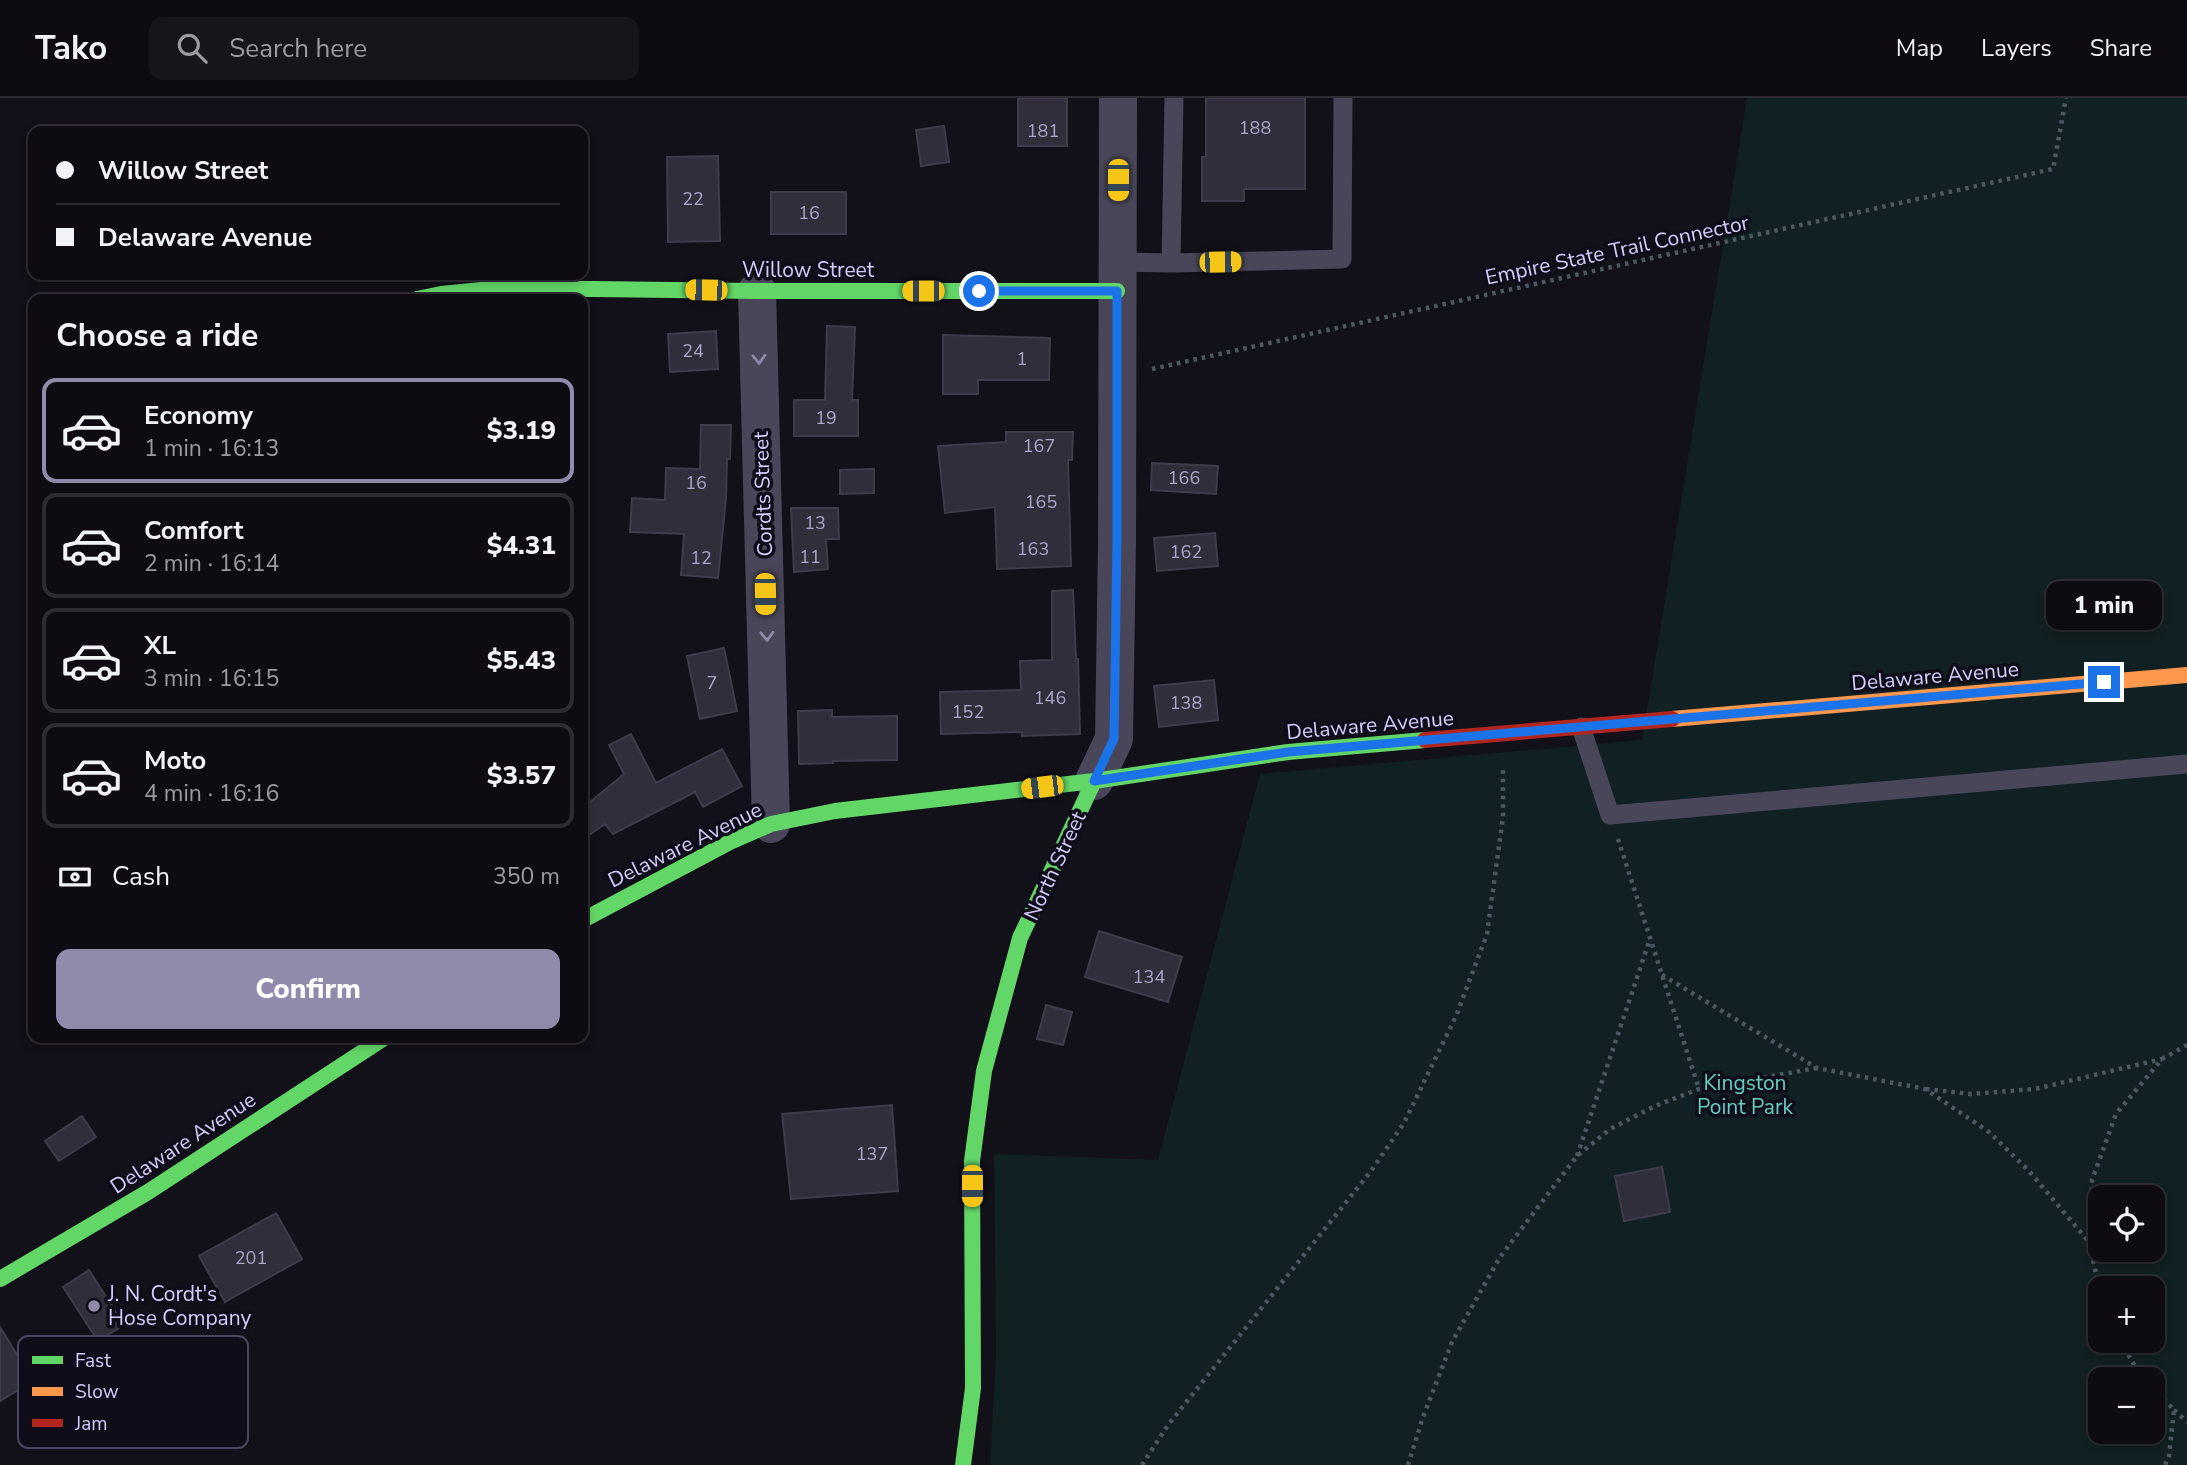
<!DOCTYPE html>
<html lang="en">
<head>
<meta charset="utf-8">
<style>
	:root { --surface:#0e0c12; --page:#17151b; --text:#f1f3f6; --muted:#9b9b9f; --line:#2e2c32; --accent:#918aaa }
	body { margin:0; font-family:"Nunito Sans",sans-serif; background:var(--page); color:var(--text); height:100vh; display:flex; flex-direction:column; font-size:26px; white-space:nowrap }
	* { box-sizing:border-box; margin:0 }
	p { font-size:23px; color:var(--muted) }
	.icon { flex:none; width:38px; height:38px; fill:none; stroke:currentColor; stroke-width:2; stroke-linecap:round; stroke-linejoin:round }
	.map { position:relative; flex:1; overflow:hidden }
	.sheet { position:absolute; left:28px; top:196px; width:560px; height:749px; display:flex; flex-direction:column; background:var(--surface); border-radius:14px; box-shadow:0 4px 10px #0003,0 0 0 2px var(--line) }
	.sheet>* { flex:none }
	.banner { position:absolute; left:28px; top:28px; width:560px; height:154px; border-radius:14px; box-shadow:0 4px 10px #0003,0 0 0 2px var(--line); display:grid; align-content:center; height:154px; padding:0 28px; background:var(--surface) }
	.controls { position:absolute; left:2088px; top:1087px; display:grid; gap:14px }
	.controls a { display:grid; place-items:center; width:77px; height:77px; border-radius:14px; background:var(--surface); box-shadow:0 4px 10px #0003,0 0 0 2px var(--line); font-size:35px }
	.end { position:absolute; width:32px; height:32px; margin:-16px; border:9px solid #1a73e8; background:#fff; box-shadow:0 0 0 4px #fff }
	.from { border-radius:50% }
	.bubble { position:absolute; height:49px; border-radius:14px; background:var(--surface); box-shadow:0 4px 10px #0003,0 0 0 2px var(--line); font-size:23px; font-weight:800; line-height:49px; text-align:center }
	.car { position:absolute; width:21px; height:42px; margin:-21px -10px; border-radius:9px; box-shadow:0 0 5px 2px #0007; background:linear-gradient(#f5c518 24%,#345 0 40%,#f5c518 0 76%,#345 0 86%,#f5c518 0) }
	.banner b { display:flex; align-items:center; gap:24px; height:66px; font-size:26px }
	.banner b+b { border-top:2px solid var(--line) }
	.banner i { width:18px; height:18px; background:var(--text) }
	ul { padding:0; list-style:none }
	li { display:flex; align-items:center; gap:21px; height:105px; margin:0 14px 10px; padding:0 14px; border:4px solid var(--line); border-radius:14px }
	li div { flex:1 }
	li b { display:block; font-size:26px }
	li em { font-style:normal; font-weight:800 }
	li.selected { border-color:var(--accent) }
	li>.icon { width:63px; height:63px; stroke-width:1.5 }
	h2 { padding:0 28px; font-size:32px; line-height:84px }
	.pay { display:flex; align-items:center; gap:18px; height:77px; padding:0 28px; font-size:26px }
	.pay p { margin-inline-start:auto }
	.action { display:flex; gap:14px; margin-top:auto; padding:14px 28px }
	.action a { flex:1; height:80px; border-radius:14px; background:var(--accent); color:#fff; font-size:28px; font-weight:800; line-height:80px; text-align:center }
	header { display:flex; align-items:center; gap:42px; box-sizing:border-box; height:98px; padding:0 35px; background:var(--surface); border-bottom:2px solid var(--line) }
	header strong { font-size:33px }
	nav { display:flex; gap:38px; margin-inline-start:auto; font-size:24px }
	.search { width:490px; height:63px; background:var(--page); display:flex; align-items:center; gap:18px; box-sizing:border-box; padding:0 24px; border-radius:14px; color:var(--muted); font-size:26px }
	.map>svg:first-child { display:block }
	.green { fill:#112022; fill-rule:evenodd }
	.building { fill:#302e3a; stroke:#3f3b4b; stroke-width:2 }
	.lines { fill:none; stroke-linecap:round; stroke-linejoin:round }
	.path { stroke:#4c5762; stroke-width:4.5; stroke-dasharray:3.5 5; stroke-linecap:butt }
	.lane { stroke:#484658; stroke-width:19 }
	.street { stroke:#484658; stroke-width:38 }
	.fast { stroke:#63d668; stroke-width:16 }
	.slow { stroke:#ff974d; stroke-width:16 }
	.jam { stroke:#b3261e; stroke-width:16 }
	.oneway { stroke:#8e89a8 }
	.route { stroke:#1a73e8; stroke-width:9 }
	.poi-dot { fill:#918aaa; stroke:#100d1b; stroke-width:2.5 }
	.labels { text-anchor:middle; stroke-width:7; stroke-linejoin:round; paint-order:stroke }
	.number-label { font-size:18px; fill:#aca4c9 }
	.street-label { font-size:21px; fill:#d5ccf9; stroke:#100d1b }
	.park-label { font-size:21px; fill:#62d0bd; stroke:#100d1b }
	.poi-label { font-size:21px; fill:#d5ccf9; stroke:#100d1b; text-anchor:start }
	.key { fill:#100d1b; stroke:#4b465e; stroke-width:2 }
	.key-label { font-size:19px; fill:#d5ccf9 }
</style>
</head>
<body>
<header>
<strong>Tako</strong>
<div class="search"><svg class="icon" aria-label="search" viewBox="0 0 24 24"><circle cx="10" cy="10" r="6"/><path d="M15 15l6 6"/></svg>Search here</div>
<nav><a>Map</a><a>Layers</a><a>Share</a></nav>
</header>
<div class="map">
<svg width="2187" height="1367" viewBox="0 0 2187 1367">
	<rect width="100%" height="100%" fill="#121018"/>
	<path class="green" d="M 1747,0 L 2187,0 L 2187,1367 L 990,1367 L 996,1257 L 994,1056 L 1158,1062 L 1260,676 L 1642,642 ZM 2100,1099 L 2152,1099 L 2152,1152 L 2100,1152 ZM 2100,1190 L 2152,1190 L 2152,1242 L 2100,1242 ZM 2100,1281 L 2152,1281 L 2152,1334 L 2100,1334 Z"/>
	<path class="building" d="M 1018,0 L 1067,0 L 1067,48 L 1018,48 Z
		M 1206,0 L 1305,0 L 1305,91 L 1244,91 L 1244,103 L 1202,103 L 1202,59 L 1206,59 Z
		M 944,28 L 949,64 L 921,68 L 916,32 Z
		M 718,58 L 720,143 L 668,144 L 667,59 Z
		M 771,94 L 846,94 L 846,136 L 771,136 Z
		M 827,228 L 855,229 L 852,302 L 858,302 L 858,338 L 794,338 L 794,302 L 825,302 Z
		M 716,233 L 718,271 L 670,274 L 668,236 Z
		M 943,237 L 1050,240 L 1049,282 L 978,282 L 978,296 L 943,296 Z
		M 701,327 L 731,327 L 730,361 L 727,361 L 726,400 L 718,480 L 681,477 L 684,436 L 630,434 L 632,400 L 665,402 L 666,370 L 700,371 Z
		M 1006,334 L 1073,334 L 1072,362 L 1068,362 L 1071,468 L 997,471 L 995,409 L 945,415 L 938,348 L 1006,344 Z
		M 1152,365 L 1218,368 L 1216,396 L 1151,392 Z
		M 874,371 L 874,395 L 840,396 L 840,372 Z
		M 791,410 L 838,410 L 839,441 L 826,441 L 828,471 L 794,474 Z
		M 1215,435 L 1218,468 L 1157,473 L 1154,440 Z
		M 1073,492 L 1076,561 L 1078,561 L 1080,636 L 1022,638 L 1022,634 L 941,636 L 940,594 L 1021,592 L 1020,563 L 1052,562 L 1052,493 Z
		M 724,550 L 737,613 L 700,621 L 687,558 Z
		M 1214,582 L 1218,622 L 1159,629 L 1154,588 Z
		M 832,612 L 832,619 L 897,618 L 897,662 L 833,663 L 833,665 L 799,666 L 798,613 Z
		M 631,636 L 656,685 L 722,651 L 742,688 L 703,709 L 695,694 L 613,736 L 605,726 L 583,741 L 583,710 L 624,676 L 609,647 Z
		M 1099,833 L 1182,859 L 1168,904 L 1085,879 Z
		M 1046,907 L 1072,914 L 1063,947 L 1037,941 Z
		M 892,1007 L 898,1093 L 791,1101 L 782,1016 Z
		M 82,1018 L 96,1039 L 59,1063 L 45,1043 Z
		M 1662,1069 L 1670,1114 L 1624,1123 L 1615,1078 Z
		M 276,1115 L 302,1161 L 225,1204 L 199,1158 Z
		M 89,1172 L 124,1227 L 98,1243 L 63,1189 Z
		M 0,1229 L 33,1283 L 0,1303 Z"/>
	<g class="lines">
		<path class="path" d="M 1152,271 L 2053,71 L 2066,0
			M 1618,741 L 1699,991
			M 1662,877 L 1817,970 L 1925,991 L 1989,1034 L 2029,1073 L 2089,1144 L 2100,1194
			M 1926,991 L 1971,996 L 2035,991 L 2162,961
			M 1577,1058 L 1650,841
			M 2089,1144 L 2092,1082 L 2116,1016 L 2162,961 L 2187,947
			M 2120,1242 L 2133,1265 L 2147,1281
			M 2152,1288 L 2174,1312 L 2169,1358 L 2165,1367
			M 2174,1312 L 2187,1324
			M 1142,1367 L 1168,1327 L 1371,1073 L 1404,1025 L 1456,918 L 1487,836 L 1503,719 L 1503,671
			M 1408,1367 L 1423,1319 L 1452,1244 L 1500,1159 L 1577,1058 L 1610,1031 L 1655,1008 L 1699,991 L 1817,970"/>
		<path class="lane" d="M 1118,164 L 1171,165 L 1174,0
			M 1171,165 L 1342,161 L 1343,0
			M 1581,629 L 1610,717 L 2187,666"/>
		<path class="street" d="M 757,193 L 771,726
			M 1094,683 L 1114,641 L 1117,443 L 1118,0"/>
		<path class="fast" d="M 417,201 L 441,196 L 501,190 L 757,193 L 1117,193
			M 583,822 L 730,744 L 771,726 L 835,713 L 1094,683 L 1288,654 L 1425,642
			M 0,1181 L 148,1094 L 384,940
			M 963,1367 L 973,1290 L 972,1063 L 984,973 L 1020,840 L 1094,683"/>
		<path class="slow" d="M 1672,621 L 2187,577"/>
		<path class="jam" d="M 1425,642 L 1672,621"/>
	</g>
	<defs><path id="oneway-chevron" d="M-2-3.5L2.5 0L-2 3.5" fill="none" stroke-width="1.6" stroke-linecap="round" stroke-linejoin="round" transform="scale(1.75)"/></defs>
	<g class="oneway">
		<use href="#oneway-chevron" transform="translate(759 261) rotate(88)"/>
		<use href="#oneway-chevron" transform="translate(767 538) rotate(88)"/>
	</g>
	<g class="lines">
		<path class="route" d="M 979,193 L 1117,193 L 1117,443 L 1114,641 L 1094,683 L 1288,654 L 2104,584"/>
	</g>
	<circle class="poi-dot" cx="94" cy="1208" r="7"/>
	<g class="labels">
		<g class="number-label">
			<text x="1255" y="36">188</text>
			<text x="1043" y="39">181</text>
			<text x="693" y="107">22</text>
			<text x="809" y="121">16</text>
			<text x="693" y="259">24</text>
			<text x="1022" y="267">1</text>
			<text x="826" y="326">19</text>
			<text x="1039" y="354">167</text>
			<text x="1184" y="386">166</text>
			<text x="696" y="391">16</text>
			<text x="1041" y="410">165</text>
			<text x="815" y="431">13</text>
			<text x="1033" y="457">163</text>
			<text x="1186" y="460">162</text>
			<text x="810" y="465">11</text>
			<text x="701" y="466">12</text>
			<text x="712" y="591">7</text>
			<text x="1050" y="606">146</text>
			<text x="1186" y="611">138</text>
			<text x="968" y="620">152</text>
			<text x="1149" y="885">134</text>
			<text x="872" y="1062">137</text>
			<text x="251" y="1166">201</text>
		</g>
		<g class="street-label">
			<text transform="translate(1617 152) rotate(-12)" y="7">Empire State Trail Connector</text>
			<text x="808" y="179">Willow Street</text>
			<text transform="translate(763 396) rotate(-92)" y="7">Cordts Street</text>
			<text transform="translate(1935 578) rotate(-5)" y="7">Delaware Avenue</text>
			<text transform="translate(1370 627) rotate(-5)" y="7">Delaware Avenue</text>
			<text transform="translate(685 747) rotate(-26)" y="7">Delaware Avenue</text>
			<text transform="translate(1055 768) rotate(-65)" y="7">North Street</text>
			<text transform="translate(183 1045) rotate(-33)" y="7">Delaware Avenue</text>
		</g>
		<g class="park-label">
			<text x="1745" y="992">Kingston<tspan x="1745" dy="24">Point Park</tspan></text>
		</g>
		<g class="poi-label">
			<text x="108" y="1203">J. N. Cordt's<tspan x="108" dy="24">Hose Company</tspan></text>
		</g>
	</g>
	<rect x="18" y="1238" width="230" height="112" rx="10" class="key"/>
	<rect x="32" y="1258" width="31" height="8" fill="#63d668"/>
	<rect x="32" y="1289" width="31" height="9" fill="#ff974d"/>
	<rect x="32" y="1321" width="31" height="8" fill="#b3261e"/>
	<g class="key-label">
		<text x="75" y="1269">Fast</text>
		<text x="75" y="1300">Slow</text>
		<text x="75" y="1332">Jam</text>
	</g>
</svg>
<div class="controls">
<a><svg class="icon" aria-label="locate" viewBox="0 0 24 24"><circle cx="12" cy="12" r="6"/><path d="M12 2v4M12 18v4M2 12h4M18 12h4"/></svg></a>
<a>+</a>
<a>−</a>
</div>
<i class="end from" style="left:979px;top:193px"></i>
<i class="end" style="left:2104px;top:584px"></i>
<div class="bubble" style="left:2046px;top:483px;width:116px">1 min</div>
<i class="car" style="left:1118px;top:82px;rotate:180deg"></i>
<i class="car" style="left:1220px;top:164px;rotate:89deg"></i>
<i class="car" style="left:706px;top:192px;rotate:271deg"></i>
<i class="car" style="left:923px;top:193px;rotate:270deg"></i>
<i class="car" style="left:765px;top:496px;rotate:179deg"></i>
<i class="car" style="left:1042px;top:689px;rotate:263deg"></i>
<i class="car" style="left:972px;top:1088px;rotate:180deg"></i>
<div class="banner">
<b><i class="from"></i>Willow Street</b>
<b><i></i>Delaware Avenue</b>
</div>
<section class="sheet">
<h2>Choose a ride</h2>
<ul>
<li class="selected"><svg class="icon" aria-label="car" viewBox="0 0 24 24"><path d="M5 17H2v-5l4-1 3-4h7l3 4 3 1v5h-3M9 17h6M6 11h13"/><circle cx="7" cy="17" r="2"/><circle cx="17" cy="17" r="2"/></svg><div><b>Economy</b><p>1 min · 16:13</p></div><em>$3.19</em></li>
<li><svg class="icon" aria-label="car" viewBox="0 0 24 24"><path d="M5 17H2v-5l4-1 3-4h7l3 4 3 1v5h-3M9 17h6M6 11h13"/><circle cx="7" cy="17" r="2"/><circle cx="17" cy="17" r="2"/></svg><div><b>Comfort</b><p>2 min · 16:14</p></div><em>$4.31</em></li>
<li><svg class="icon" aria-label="car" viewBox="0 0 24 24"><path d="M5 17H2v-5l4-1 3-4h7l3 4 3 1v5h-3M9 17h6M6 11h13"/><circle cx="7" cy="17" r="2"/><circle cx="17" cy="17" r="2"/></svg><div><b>XL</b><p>3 min · 16:15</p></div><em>$5.43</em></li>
<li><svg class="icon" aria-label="car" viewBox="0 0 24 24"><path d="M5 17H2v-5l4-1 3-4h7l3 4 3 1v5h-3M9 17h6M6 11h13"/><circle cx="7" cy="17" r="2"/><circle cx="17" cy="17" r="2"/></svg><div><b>Moto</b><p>4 min · 16:16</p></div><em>$3.57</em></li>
</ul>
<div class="pay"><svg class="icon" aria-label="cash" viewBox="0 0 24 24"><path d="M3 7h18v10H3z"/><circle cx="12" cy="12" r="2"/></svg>Cash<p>350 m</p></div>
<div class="action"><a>Confirm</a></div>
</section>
</div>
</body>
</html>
